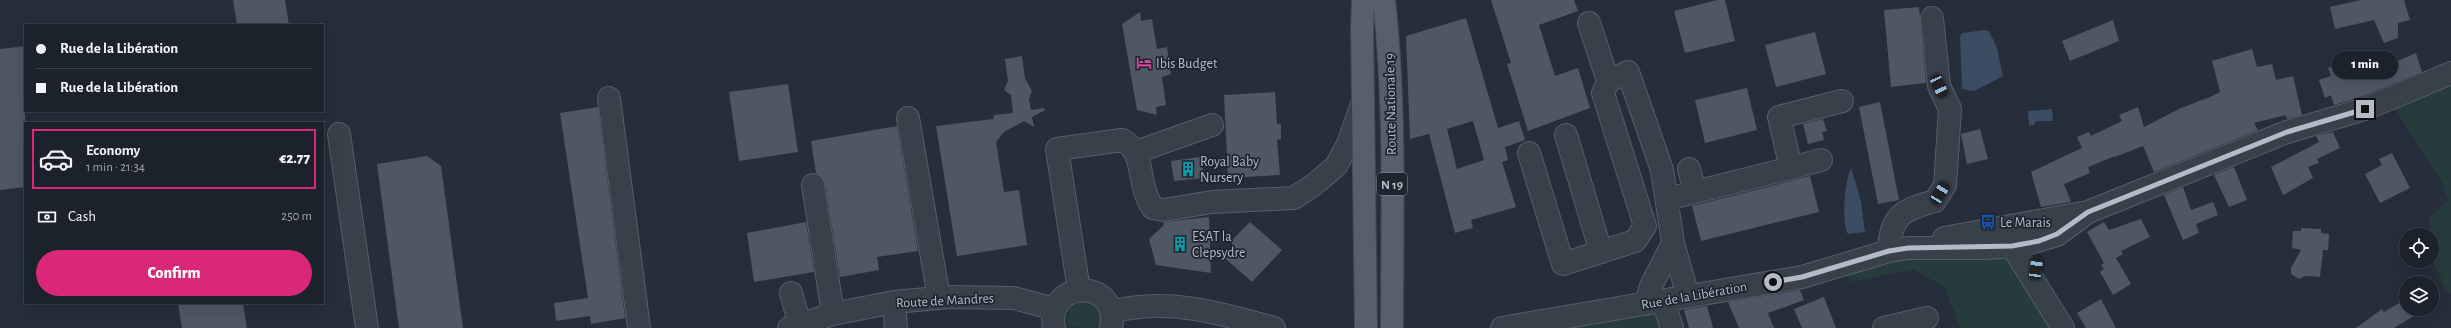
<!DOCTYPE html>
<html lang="en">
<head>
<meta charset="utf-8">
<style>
	:root { --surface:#1c222c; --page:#292f38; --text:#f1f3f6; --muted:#a0a4a9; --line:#3a3f48; --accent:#db2777 }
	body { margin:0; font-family:"Alegreya Sans",sans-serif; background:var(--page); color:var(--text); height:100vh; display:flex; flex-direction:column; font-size:15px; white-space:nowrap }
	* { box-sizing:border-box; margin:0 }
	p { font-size:13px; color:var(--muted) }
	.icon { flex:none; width:22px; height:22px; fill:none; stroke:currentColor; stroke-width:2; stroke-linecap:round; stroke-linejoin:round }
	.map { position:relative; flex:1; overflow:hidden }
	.sheet { position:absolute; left:24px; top:122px; width:300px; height:182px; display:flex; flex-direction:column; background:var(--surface); border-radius:0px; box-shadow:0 4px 16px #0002,0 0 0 1px var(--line) }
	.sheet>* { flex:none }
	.banner { position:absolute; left:24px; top:24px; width:300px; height:88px; border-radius:0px; box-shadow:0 4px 16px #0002,0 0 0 1px var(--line); display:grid; align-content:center; height:88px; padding:0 12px; background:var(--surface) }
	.tools { position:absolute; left:2399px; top:228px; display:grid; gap:8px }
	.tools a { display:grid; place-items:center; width:40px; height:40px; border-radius:50%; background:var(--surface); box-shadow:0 4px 16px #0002,0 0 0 1px var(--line); font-size:20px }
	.end { position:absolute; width:18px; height:18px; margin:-9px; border:5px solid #b4bbc6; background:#111; box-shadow:0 0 0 2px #111 }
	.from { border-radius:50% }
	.bubble { position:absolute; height:28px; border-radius:14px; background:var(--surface); box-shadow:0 4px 16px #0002,0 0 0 1px var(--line); font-size:13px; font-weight:800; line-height:28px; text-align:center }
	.car { position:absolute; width:12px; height:24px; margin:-12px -6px; border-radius:5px; box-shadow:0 0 3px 1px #0007; background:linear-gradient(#222 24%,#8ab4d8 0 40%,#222 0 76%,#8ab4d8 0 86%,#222 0) }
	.banner b { display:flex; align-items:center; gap:14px; height:38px; font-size:15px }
	.banner b+b { border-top:1px solid var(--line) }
	.banner i { width:10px; height:10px; background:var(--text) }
	ul { padding:7px 0 0; list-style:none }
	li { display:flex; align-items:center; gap:12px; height:60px; margin:0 8px 6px; padding:0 4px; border:2px solid var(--line); border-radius:0px }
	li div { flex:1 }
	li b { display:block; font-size:15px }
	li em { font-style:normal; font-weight:800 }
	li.on { border-color:var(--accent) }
	li>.icon { width:36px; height:36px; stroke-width:1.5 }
	.pay { display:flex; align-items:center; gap:10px; height:44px; padding:0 12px; font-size:15px }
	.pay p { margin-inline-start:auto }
	.primary-button { display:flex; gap:8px; margin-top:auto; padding:8px 12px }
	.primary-button a { flex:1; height:46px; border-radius:24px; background:var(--accent); color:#fff; font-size:16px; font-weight:800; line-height:46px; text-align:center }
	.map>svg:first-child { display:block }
	.green { fill:#283b3c }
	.water { fill:#3c4c62 }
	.building { fill:#4e5865; fill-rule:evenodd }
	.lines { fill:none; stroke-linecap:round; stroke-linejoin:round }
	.minor-casing { stroke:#565e68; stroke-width:24 }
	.major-casing { stroke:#414953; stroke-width:24 }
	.minor { stroke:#38404a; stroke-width:22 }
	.major { stroke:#565f6a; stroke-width:22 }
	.route { stroke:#b4bbc6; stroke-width:5 }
	.labels { text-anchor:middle; stroke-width:3.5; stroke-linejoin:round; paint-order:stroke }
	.shield { fill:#1d252f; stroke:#878e99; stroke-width:1 }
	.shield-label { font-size:13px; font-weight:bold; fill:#b4bbc6 }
	.poi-label { font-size:14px; fill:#b4bbc6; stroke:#1d252f; text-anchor:start }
	.street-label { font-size:14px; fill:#b4bbc6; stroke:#1d252f }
</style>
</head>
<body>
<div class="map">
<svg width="2451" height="328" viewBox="0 0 2451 328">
	<rect width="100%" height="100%" fill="#252e3a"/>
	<path class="green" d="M 2451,82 L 2451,294 C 2440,287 2440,270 2432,261 L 2432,235 L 2414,235 L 2414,231 L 2428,233 L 2430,217 L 2448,200 L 2441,181 L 2392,104 Z
		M 2006,254 L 2056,328 L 1960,328 L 1945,288 L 1914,269 L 1852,282 L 1846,273 L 1886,262 L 1921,255 Z
		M 1082,302 C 1096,303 1105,315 1098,328 L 1068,327 C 1064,314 1070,305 1082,302 Z
		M 1657,315 L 1665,328 L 1563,328 Z"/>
	<path class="water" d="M 1984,30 L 1989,31 L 1997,48 L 2003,76 L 1974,91 L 1962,89 L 1960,37 L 1962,33 Z
		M 2052,109 L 2053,121 L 2036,121 L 2034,125 L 2029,126 L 2028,111 Z
		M 1851,168 L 1861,201 L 1865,232 L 1848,234 C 1841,222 1845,180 1851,168 Z"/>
	<path class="building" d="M 233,0 L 285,0 L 289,25 L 237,25 Z
		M 1491,0 L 1574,0 L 1578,11 L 1539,25 L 1555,76 L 1578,68 L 1590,108 L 1528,131 L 1507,64 L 1511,63 Z
		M 1717,0 L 1725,0 L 1735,41 L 1685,53 L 1674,11 Z
		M 2361,0 L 2404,0 L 2410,20 L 2398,23 L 2398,38 L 2384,43 L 2374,20 L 2335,29 L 2330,7 Z
		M 1919,7 L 1926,83 L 1891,87 L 1884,10 Z
		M 1140,12 L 1141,21 L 1152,19 L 1157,49 L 1167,47 L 1171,74 L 1162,77 L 1166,105 L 1156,107 L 1157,115 L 1137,110 L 1122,24 Z
		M 1466,18 L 1498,128 L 1519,121 L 1525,140 L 1505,147 L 1508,160 L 1502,162 L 1516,207 L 1471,220 L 1473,228 L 1455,233 L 1429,134 L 1410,139 L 1406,36 ZM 1473,121 L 1484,160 L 1457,169 L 1447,129 Z
		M 2113,20 L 2119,41 L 2070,61 L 2062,41 Z
		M 1815,32 L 1826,74 L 1776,87 L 1765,45 Z
		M 25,46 L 25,187 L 0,190 L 0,49 Z
		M 2252,49 L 2257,67 L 2272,64 L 2276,80 L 2293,76 L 2302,115 L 2287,119 L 2286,115 L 2254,123 L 2258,130 L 2154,172 L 2143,146 L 2115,157 L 2115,156 L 2088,167 L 2090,173 L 2064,184 L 2071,202 L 2041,207 L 2031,172 L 2082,148 L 2077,137 L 2089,132 L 2091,136 L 2122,121 L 2119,115 L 2138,107 L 2144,127 L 2181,108 L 2210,97 L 2220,92 L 2212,61 Z
		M 2416,53 L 2422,72 L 2361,97 L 2334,105 L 2331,95 L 2325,98 L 2319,80 L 2331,76 L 2328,68 L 2348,61 L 2354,80 Z
		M 1022,56 L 1025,78 L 1032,91 L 1029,99 L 1031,110 L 1044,108 L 1045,110 L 1032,117 L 1034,127 L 1024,121 L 1004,132 L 996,142 L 1004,192 L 1019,190 L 1027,245 L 957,256 L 936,126 L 993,119 L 994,115 L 1013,113 L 1011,95 L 1004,90 L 1008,81 L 1005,59 Z
		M 788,84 L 798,152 L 739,161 L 729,92 Z
		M 1747,88 L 1757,130 L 1705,143 L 1695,100 Z
		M 1275,92 L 1277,124 L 1281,124 L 1281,139 L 1277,140 L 1280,175 L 1228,178 L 1224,95 Z
		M 1880,102 L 1899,200 L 1878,204 L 1859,107 Z
		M 598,107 L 625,318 L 591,324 L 590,316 L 556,321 L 554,303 L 588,298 L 560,113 Z
		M 1823,119 L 1827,131 L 1822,132 L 1824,140 L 1808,144 L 1803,124 Z
		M 897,126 L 918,251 L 877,257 L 879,270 L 840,277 L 825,183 L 822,177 L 816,173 L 811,141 Z
		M 1980,129 L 1988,159 L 1967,164 L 1961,134 Z
		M 2333,132 L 2340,148 L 2317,159 L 2319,163 L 2308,167 L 2313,178 L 2283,195 L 2271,167 L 2319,142 L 2316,136 Z
		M 2392,153 L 2410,188 L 2380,203 L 2365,174 L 2382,165 L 2379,159 Z
		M 427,156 L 441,166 L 463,328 L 399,328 L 377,164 Z
		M 1201,157 L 1204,178 L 1174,181 L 1171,161 Z
		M 2234,167 L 2247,200 L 2229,207 L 2214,175 Z
		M 1810,176 L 1819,212 L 1701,241 L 1692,206 Z
		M 2183,187 L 2191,210 L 2213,202 L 2218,215 L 2196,224 L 2199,233 L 2183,240 L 2164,195 Z
		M 1209,217 L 1211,273 L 1156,265 L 1149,239 L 1163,226 L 1164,222 Z
		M 2141,219 L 2150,237 L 2121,251 L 2123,254 L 2116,258 L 2131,284 L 2113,295 L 2100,272 L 2104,269 L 2101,265 L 2104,263 L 2087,232 L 2104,222 L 2109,230 Z
		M 806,222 L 814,272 L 754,282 L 747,233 Z
		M 1250,222 L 1282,250 L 1252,282 L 1219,253 L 1232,251 L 1232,240 Z
		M 2301,228 L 2321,229 L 2321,233 L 2329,234 L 2328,250 L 2323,250 L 2320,277 L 2305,276 L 2299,279 L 2291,274 L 2291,268 L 2301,250 L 2292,248 L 2293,231 L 2301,231 Z
		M 1800,290 L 1804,300 L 1768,313 L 1774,328 L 1739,328 L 1728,302 Z
		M 1824,297 L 1836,328 L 1802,328 L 1794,309 Z
		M 2101,299 L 2116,328 L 2086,328 L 2077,313 Z
		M 2406,299 L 2406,309 L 2426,309 L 2394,328 L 2356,328 L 2382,309 L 2384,312 Z
		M 178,303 L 243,303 L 247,328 L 182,328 Z
		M 1707,306 L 1713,328 L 1689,328 L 1684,310 Z"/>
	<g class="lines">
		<g class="minor-casing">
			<path id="minor" d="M 1589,23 L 1608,81
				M 609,98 L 639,328
				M 908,118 L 939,298
				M 339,134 L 367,328
				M 1566,135 L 1601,252
				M 1136,152 L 1212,125
				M 1529,153 L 1563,264 L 1635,241 L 1645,226 L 1603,93 L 1608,81 L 1628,72 L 1662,170 L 1673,243 L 1688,296
				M 1791,168 L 1821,160
				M 1689,169 L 1695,192
				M 813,185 L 833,314
				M 1667,199 L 1791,168 L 1779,117 L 1842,101
				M 2012,234 L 2012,246 L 2063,328
				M 1944,238 L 2088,212 L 2287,132 L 2365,109 L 2451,73
				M 1889,251 C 1891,215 1902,210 1935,201 L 1945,185 L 1950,109 L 1939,86 L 1932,18
				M 1079,290 L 1057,149 L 1122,140 C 1147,152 1136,185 1153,208 L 1164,210 L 1212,202 L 1294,198 L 1315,184 L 1336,166 L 1348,144 L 1362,104
				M 791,293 L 800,325
				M 1663,301 L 1672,328
				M 894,302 L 896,328
				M 1646,304 L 1651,286 L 1673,243
				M 1112,312 C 1167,297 1220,313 1274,328
				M 789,328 L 833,314 L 894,302 L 949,297 L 1014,298 L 1055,309
				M 1054,328 C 1045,278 1121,278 1111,328
				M 1502,328 L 1802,277 L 1889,251 L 1908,248 L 1987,248 L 2024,245 L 2057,235 L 2088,212
				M 1884,328 L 1927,318"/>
		</g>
		<g class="major-casing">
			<path id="major" d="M 1363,0 L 1362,27 L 1366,328
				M 1384,0 C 1396,109 1392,219 1392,328"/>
		</g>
		<use href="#minor" class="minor"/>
		<use href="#major" class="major"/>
	</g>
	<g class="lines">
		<path class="route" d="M 1773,282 L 1802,277 L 1889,251 L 1908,248 L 2012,246 L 2039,241 L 2057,234 L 2088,212 L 2287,132 L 2365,109"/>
	</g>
	<defs>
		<g id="hotel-bare" transform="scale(1.2)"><path d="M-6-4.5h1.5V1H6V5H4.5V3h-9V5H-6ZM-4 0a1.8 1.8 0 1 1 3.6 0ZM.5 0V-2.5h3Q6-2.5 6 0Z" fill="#d1479c" stroke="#1d252f" stroke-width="2.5" paint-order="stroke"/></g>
		<g id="building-bare" transform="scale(1.2)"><path d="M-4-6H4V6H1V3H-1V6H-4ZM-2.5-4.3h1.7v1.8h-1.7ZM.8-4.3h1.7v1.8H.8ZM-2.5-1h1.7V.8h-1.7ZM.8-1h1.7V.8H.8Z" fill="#0f9aa8" stroke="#1d252f" stroke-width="2.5" paint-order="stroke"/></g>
		<g id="bus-bare" transform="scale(1.2)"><path d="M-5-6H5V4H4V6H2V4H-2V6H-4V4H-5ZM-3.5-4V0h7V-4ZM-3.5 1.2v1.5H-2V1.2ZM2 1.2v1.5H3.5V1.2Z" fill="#1a4fb4" stroke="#1d252f" stroke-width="2.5" paint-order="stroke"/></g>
	</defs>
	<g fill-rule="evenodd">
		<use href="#hotel-bare" x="1144" y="63"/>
		<use href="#building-bare" x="1188" y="169"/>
		<use href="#bus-bare" x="1988" y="222"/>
		<use href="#building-bare" x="1180" y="244"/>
	</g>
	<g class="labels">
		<rect class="shield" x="1377" y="173" width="30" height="22" rx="3"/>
		<g class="shield-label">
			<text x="1392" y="189">N 19</text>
		</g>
		<g class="poi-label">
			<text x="1156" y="68">Ibis Budget</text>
			<text x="1200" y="166">Royal Baby<tspan x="1200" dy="16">Nursery</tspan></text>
			<text x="2000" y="227">Le Marais</text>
			<text x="1192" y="241">ESAT la<tspan x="1192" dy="16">Clepsydre</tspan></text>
		</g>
		<g class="street-label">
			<text transform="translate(1390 104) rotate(-91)" y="5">Route Nationale 19</text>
			<text transform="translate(1694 295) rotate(-10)" y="5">Rue de la Libération</text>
			<text transform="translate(945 300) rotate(-3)" y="5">Route de Mandres</text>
		</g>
	</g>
</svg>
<div class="tools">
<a><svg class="icon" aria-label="locate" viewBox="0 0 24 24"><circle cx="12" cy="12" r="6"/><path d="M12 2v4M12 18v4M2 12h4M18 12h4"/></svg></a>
<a><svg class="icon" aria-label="layers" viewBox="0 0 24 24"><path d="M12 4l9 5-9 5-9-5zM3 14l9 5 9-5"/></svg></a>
</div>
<i class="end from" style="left:1773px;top:282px"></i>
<i class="end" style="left:2365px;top:109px"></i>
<div class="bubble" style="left:2332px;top:51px;width:66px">1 min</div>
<i class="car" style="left:1939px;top:86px;rotate:155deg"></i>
<i class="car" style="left:1940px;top:193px;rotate:31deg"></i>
<i class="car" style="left:2036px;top:268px;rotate:8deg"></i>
<div class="banner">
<b><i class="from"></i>Rue de la Libération</b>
<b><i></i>Rue de la Libération</b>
</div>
<section class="sheet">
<ul>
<li class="on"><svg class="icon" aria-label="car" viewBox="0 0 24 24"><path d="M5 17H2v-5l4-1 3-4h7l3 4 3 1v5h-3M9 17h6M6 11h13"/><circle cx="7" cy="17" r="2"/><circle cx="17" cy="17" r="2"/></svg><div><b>Economy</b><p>1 min · 21:34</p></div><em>€2.77</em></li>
</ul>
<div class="pay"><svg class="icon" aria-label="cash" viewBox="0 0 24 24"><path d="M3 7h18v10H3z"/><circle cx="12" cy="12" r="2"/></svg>Cash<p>250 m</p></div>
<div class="primary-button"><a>Confirm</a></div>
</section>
</div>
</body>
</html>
